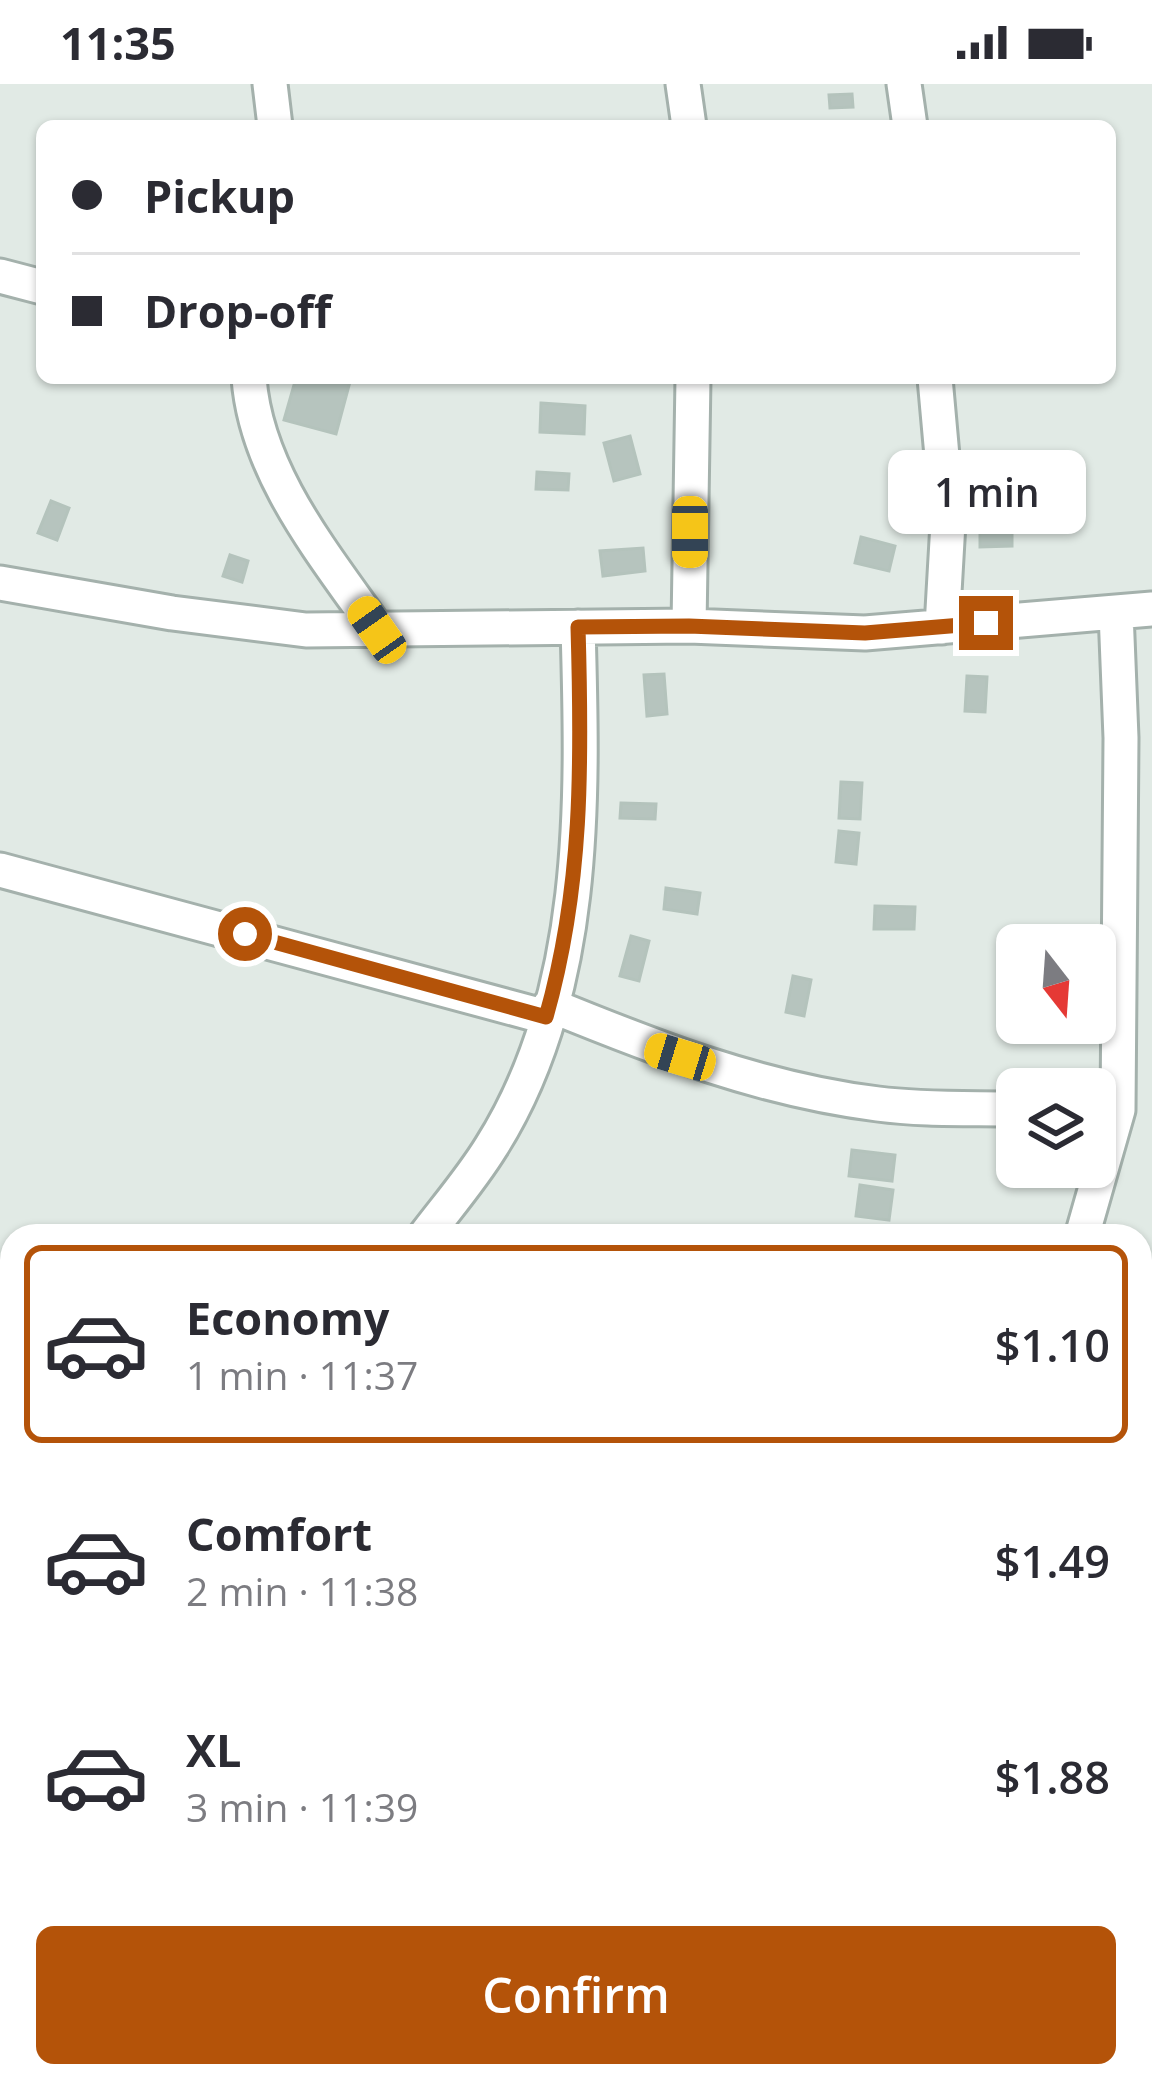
<!DOCTYPE html>
<html lang="en">
<head>
<meta charset="utf-8">
<style>
	:root { --surface:#fff; --page:#f2f2f3; --text:#2b2b33; --muted:#7c7c81; --line:#e1e1e2; --accent:#b45309 }
	body { margin:0; font-family:"Open Sans",sans-serif; background:var(--page); color:var(--text); height:100vh; display:flex; flex-direction:column; font-size:45px; white-space:nowrap }
	* { box-sizing:border-box; margin:0 }
	p { font-size:39px; color:var(--muted) }
	.icon { flex:none; width:66px; height:66px; fill:none; stroke:currentColor; stroke-width:2; stroke-linecap:round; stroke-linejoin:round }
	.map { position:relative; flex:1; overflow:hidden }
	.sheet { position:absolute; left:0px; top:1140px; width:1152px; height:864px; display:flex; flex-direction:column; background:var(--surface); border-radius:36px 36px 0 0; box-shadow:0 3px 9px #0004 }
	.sheet>* { flex:none }
	.hud { position:absolute; left:36px; top:36px; width:1080px; height:264px; border-radius:18px; box-shadow:0 3px 9px #0004; display:grid; align-content:center; height:264px; padding:0 36px; background:var(--surface) }
	.needle { width:78px; rotate:163deg }
	.tools { position:absolute; left:996px; top:840px; display:grid; gap:24px }
	.tools a { display:grid; place-items:center; width:120px; height:120px; border-radius:18px; background:var(--surface); box-shadow:0 3px 9px #0004; font-size:60px }
	.end { position:absolute; width:54px; height:54px; margin:-27px; border:15px solid #b45309; background:#fff; box-shadow:0 0 0 6px #fff }
	.from { border-radius:50% }
	.bubble { position:absolute; height:84px; border-radius:18px; background:var(--surface); box-shadow:0 3px 9px #0004; font-size:39px; font-weight:600; line-height:84px; text-align:center }
	.car { position:absolute; width:36px; height:72px; margin:-36px -18px; border-radius:15px; box-shadow:0 0 9px 3px #0007; background:linear-gradient(#f5c518 24%,#345 0 40%,#f5c518 0 76%,#345 0 86%,#f5c518 0) }
	.hud b { display:flex; align-items:center; gap:42px; height:114px; font-size:45px }
	.hud b+b { border-top:3px solid var(--line) }
	.hud i { width:30px; height:30px; background:var(--text) }
	ul { padding:21px 0 0; list-style:none }
	li { display:flex; align-items:center; gap:36px; height:198px; margin:0 24px 18px; padding:0 12px; border:6px solid transparent; border-radius:18px }
	li div { flex:1 }
	li b { display:block; font-size:45px }
	li em { font-style:normal; font-weight:600 }
	li.selected { border-color:var(--accent) }
	li>.icon { width:108px; height:108px; stroke-width:1.5 }
	.primary-button { display:flex; gap:24px; margin-top:auto; padding:24px 36px }
	.primary-button a { flex:1; height:138px; border-radius:18px; background:var(--accent); color:#fff; font-size:48px; font-weight:600; line-height:138px; text-align:center }
	.status { display:flex; justify-content:space-between; align-items:center; height:84px; padding:0 60px; background:var(--surface); direction:ltr }
	.status svg { height:33px; fill:currentColor }
	.map>svg:first-child { display:block }
	.building { fill:#b6c4be; stroke:#b4c3bc; stroke-width:3 }
	.lines { fill:none; stroke-linecap:round; stroke-linejoin:round }
	.street-casing { stroke:#a4b1ac; stroke-width:39 }
	.street { stroke:#fff; stroke-width:33 }
	.route { stroke:#b45309; stroke-width:15 }
</style>
</head>
<body>
<div class="status"><b>11:35</b><svg viewBox="0 0 49 12"><path d="M0 12V9h3v3zM5 12V6h3v6zM10 12V3h3v9zM15 12V0h3v12zM26 1h20v11H26zM47 4h2v5h-2z"/></svg></div>
<div class="map">
<svg width="1152" height="2004" viewBox="0 0 1152 2004">
	<rect width="100%" height="100%" fill="#e1eae5"/>
	<path class="building" d="M 852,10 L 853,23 L 830,24 L 829,11 Z
		M 296,294 L 351,294 L 336,350 L 284,336 Z
		M 541,319 L 585,322 L 584,350 L 540,348 Z
		M 630,352 L 640,390 L 614,397 L 604,359 Z
		M 537,388 L 569,390 L 568,406 L 536,405 Z
		M 51,417 L 69,424 L 57,456 L 38,449 Z
		M 1012,444 L 1012,462 L 980,463 L 980,446 Z
		M 861,453 L 895,462 L 889,487 L 855,479 Z
		M 643,464 L 645,487 L 603,492 L 600,467 Z
		M 230,471 L 248,477 L 242,498 L 223,492 Z
		M 664,590 L 667,630 L 647,632 L 644,591 Z
		M 967,592 L 987,593 L 985,628 L 965,627 Z
		M 841,698 L 862,699 L 860,735 L 839,734 Z
		M 621,719 L 656,720 L 655,735 L 620,734 Z
		M 839,747 L 859,749 L 856,780 L 836,778 Z
		M 666,804 L 700,809 L 697,830 L 664,825 Z
		M 875,822 L 915,823 L 914,845 L 874,845 Z
		M 631,852 L 649,857 L 639,897 L 620,892 Z
		M 793,892 L 811,896 L 804,932 L 786,928 Z
		M 852,1066 L 895,1071 L 892,1097 L 849,1092 Z
		M 860,1101 L 893,1106 L 889,1136 L 856,1132 Z
		M 1146,1698 L 1152,1701 L 1152,1730 L 1140,1725 Z
		M 968,1992 L 981,1992 L 992,1998 L 988,2004 L 961,2004 Z"/>
	<g class="lines">
		<g class="street-casing">
			<path id="street" d="M 270,0 L 275,42
				M 683,0 L 689,42
				M 904,0 L 910,42
				M 0,192 L 42,203
				M 249,294 C 256,389 324,470 377,546
				M 935,294 L 948,439 L 942,543
				M 0,499 L 172,529 L 306,546 L 689,542 L 865,549 L 1152,525
				M 689,542 L 693,294
				M 0,786 L 546,933
				M 550,921 C 655,964 763,1006 878,1020 C 923,1026 971,1024 1017,1025
				M 425,1152 C 447,1123 472,1094 491,1063 C 588,910 583,717 578,543
				M 1082,1152 L 1118,1026 L 1121,654 L 1116,528
				M 1140,1292 L 1152,1294
				M 0,1417 L 12,1431
				M 0,1599 L 12,1584
				M 0,1981 L 12,2004
				M 735,1992 L 754,2004
				M 562,2004 L 575,1992
				M 847,2004 L 855,1992"/>
		</g>
		<use href="#street" class="street"/>
	</g>
	<g class="lines">
		<path class="route" d="M 245,850 L 546,933 C 583,803 582,678 578,543 L 689,542 L 865,549 L 986,539"/>
	</g>
</svg>
<div class="tools">
<a><svg class="needle" viewBox="-14 -14 28 28"><path d="M0-13l5 13h-10z" fill="#e53935"/><path d="M0 13l5-13h-10z" fill="#7c7c81"/></svg></a>
<a><svg class="icon" aria-label="layers" viewBox="0 0 24 24"><path d="M12 4l9 5-9 5-9-5zM3 14l9 5 9-5"/></svg></a>
</div>
<i class="end from" style="left:245px;top:850px"></i>
<i class="end" style="left:986px;top:539px"></i>
<div class="bubble" style="left:888px;top:366px;width:198px">1 min</div>
<i class="car" style="left:690px;top:448px;rotate:180deg"></i>
<i class="car" style="left:377px;top:546px;rotate:325deg"></i>
<i class="car" style="left:680px;top:973px;rotate:287deg"></i>
<div class="hud">
<b><i class="from"></i>Pickup</b>
<b><i></i>Drop-off</b>
</div>
<section class="sheet">
<ul>
<li class="selected"><svg class="icon" aria-label="car" viewBox="0 0 24 24"><path d="M5 17H2v-5l4-1 3-4h7l3 4 3 1v5h-3M9 17h6M6 11h13"/><circle cx="7" cy="17" r="2"/><circle cx="17" cy="17" r="2"/></svg><div><b>Economy</b><p>1 min · 11:37</p></div><em>$1.10</em></li>
<li><svg class="icon" aria-label="car" viewBox="0 0 24 24"><path d="M5 17H2v-5l4-1 3-4h7l3 4 3 1v5h-3M9 17h6M6 11h13"/><circle cx="7" cy="17" r="2"/><circle cx="17" cy="17" r="2"/></svg><div><b>Comfort</b><p>2 min · 11:38</p></div><em>$1.49</em></li>
<li><svg class="icon" aria-label="car" viewBox="0 0 24 24"><path d="M5 17H2v-5l4-1 3-4h7l3 4 3 1v5h-3M9 17h6M6 11h13"/><circle cx="7" cy="17" r="2"/><circle cx="17" cy="17" r="2"/></svg><div><b>XL</b><p>3 min · 11:39</p></div><em>$1.88</em></li>
</ul>
<div class="primary-button"><a>Confirm</a></div>
</section>
</div>
</body>
</html>
